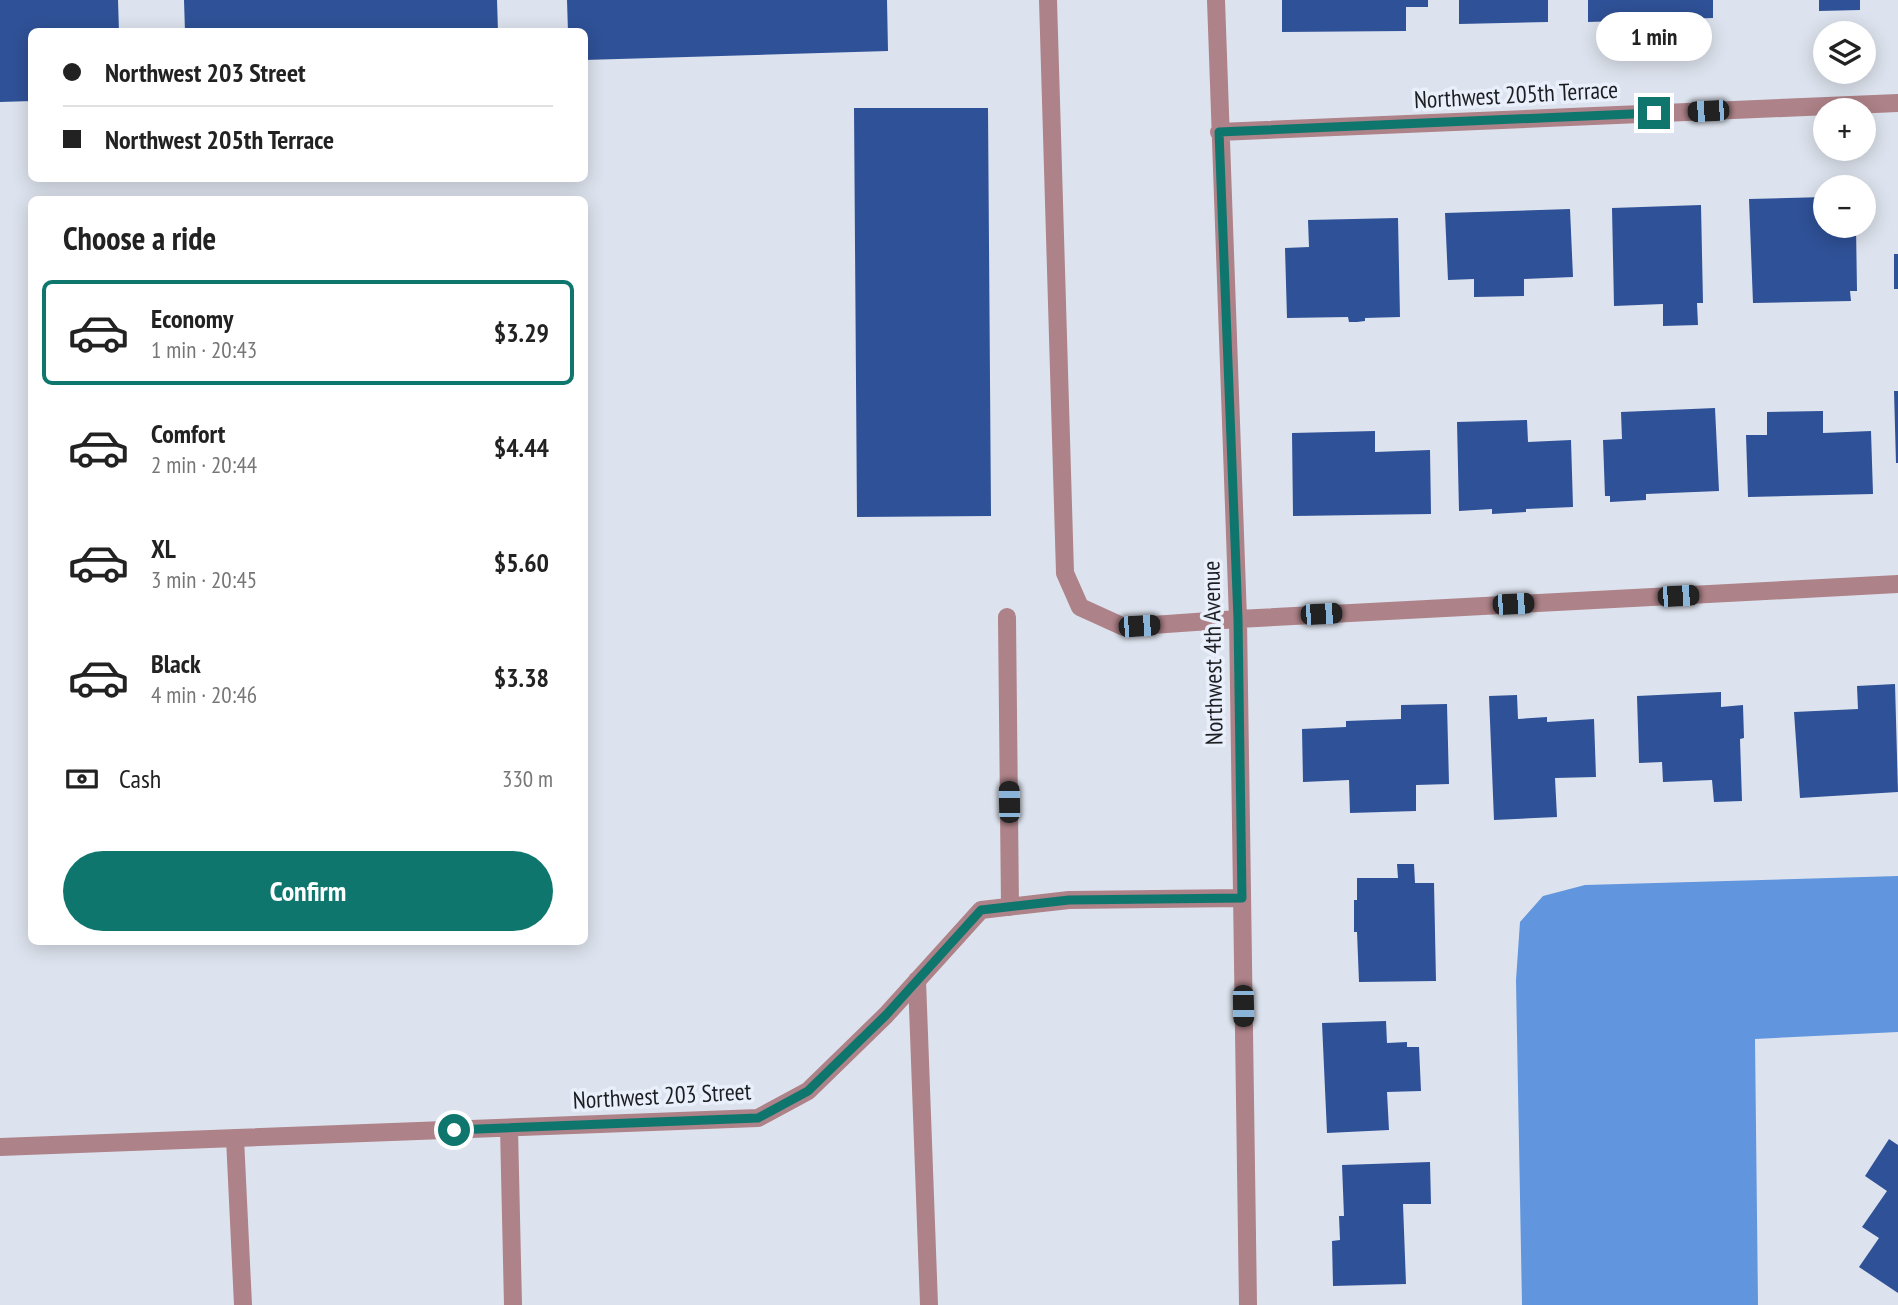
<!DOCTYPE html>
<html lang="en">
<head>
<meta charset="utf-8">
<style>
	:root { --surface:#fff; --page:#f2f2f2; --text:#222; --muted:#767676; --line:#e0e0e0; --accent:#0f766e }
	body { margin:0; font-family:"PT Sans Narrow",sans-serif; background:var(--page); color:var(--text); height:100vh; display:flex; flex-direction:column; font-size:26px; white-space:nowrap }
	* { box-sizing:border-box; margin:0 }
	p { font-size:23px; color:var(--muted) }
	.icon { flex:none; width:38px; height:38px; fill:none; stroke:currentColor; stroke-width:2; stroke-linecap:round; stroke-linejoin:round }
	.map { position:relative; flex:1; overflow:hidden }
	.side { position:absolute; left:28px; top:196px; width:560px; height:749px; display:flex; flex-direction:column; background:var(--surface); border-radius:10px; box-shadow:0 4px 18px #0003 }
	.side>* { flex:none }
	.top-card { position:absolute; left:28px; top:28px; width:560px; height:154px; border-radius:10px; box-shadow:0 4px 18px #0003; display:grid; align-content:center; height:154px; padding:0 35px; background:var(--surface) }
	.tools { position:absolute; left:1813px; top:21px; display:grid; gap:14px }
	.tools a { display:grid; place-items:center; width:63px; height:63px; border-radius:50%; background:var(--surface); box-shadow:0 4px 18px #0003; font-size:35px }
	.end { position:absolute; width:32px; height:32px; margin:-16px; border:9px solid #0f766e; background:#fff; box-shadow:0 0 0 4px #fff }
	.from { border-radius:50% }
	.bubble { position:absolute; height:49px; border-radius:24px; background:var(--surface); box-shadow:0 4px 18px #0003; font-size:23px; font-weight:800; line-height:49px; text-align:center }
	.car { position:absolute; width:21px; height:42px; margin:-21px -10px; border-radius:9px; box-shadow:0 0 5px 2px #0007; background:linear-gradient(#222 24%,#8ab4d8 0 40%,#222 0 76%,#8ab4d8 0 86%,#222 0) }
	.top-card b { display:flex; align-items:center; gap:24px; height:66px; font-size:26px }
	.top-card b+b { border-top:2px solid var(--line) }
	.top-card i { width:18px; height:18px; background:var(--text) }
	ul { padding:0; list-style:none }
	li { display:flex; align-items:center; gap:21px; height:105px; margin:0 14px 10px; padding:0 21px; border:4px solid transparent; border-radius:10px }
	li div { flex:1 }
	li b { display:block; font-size:26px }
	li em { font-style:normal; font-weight:800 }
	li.current { border-color:var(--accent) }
	li>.icon { width:63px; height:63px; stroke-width:1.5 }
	h2 { padding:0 35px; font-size:32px; line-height:84px }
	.pay { display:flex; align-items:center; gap:18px; height:77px; padding:0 35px; font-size:26px }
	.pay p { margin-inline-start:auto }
	.button { display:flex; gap:14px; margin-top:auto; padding:14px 35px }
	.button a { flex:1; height:80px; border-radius:42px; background:var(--accent); color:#fff; font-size:28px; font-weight:800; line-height:80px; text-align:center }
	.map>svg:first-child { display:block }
	.water { fill:#6195dd }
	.building { fill:#2f5197 }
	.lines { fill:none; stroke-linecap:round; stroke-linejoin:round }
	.street { stroke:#ad8288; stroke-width:18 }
	.route { stroke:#0f766e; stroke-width:9 }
	.labels { text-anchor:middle; stroke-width:7; stroke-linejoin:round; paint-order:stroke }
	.street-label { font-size:24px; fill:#1c1e22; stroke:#eaf0fb }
</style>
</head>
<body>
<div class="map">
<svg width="1898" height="1305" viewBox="0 0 1898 1305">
	<rect width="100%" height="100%" fill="#dde3ee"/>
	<path class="water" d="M 1898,876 L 1898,1032 L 1755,1039 L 1758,1305 L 1522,1305 L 1516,980 L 1520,922 L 1543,896 L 1585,885 Z"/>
	<path class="building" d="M 0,0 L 118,0 L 119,32 L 32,32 L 32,101 L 0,102 Z
		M 184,0 L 497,0 L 498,32 L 185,32 Z
		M 567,0 L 887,0 L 888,51 L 584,60 L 584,32 L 568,32 Z
		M 1282,0 L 1428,0 L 1428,7 L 1406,7 L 1406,31 L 1282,32 Z
		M 1459,0 L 1548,0 L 1548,22 L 1459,24 Z
		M 1588,0 L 1713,0 L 1713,18 L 1588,22 Z
		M 1819,0 L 1860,0 L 1860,10 L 1819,11 Z
		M 854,108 L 988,108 L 991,516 L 857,517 Z
		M 1825,197 L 1825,226 L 1856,226 L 1857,291 L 1850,291 L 1851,301 L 1753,303 L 1749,199 Z
		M 1701,205 L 1703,303 L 1697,303 L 1698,325 L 1663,326 L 1663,304 L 1614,306 L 1612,208 Z
		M 1570,209 L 1573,277 L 1524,279 L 1524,296 L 1474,297 L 1474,279 L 1448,280 L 1445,213 Z
		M 1398,218 L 1400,317 L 1365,318 L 1365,321 L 1357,322 L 1349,322 L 1348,317 L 1287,318 L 1285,248 L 1309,247 L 1308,220 Z
		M 1894,254 L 1898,254 L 1898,289 L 1894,289 Z
		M 1894,391 L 1898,391 L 1898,463 L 1896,463 Z
		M 1715,408 L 1719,491 L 1646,494 L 1646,500 L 1610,502 L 1610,496 L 1605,496 L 1603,440 L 1622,439 L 1621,412 Z
		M 1823,411 L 1823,433 L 1871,431 L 1873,494 L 1748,497 L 1746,435 L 1767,435 L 1767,412 Z
		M 1527,420 L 1528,442 L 1571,440 L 1573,507 L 1526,509 L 1526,512 L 1492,514 L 1492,509 L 1459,511 L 1457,422 Z
		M 1375,431 L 1375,452 L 1430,450 L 1431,514 L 1293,516 L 1292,433 Z
		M 1895,684 L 1898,792 L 1800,798 L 1794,712 L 1858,709 L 1857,686 Z
		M 1721,692 L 1721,707 L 1743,705 L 1744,738 L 1740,739 L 1742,801 L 1714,802 L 1712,780 L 1663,782 L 1662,762 L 1639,763 L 1637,696 Z
		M 1517,695 L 1518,719 L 1547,717 L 1547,722 L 1594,719 L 1596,777 L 1555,778 L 1557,817 L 1494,820 L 1489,696 Z
		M 1447,704 L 1449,784 L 1416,785 L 1416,811 L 1350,813 L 1349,780 L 1303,782 L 1302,729 L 1346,727 L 1346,721 L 1401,719 L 1401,705 Z
		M 1397,864 L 1414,864 L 1415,883 L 1434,883 L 1436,981 L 1359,982 L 1357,932 L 1354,932 L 1354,900 L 1357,900 L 1357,878 L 1398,878 Z
		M 1386,1021 L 1387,1043 L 1407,1042 L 1407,1047 L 1419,1047 L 1421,1091 L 1387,1092 L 1389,1130 L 1327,1133 L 1322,1023 Z
		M 1889,1139 L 1898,1145 L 1898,1293 L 1859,1267 L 1879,1238 L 1862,1227 L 1887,1191 L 1865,1176 Z
		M 1430,1162 L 1431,1204 L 1403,1204 L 1406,1284 L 1333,1286 L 1332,1241 L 1340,1240 L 1339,1216 L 1344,1216 L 1342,1165 Z"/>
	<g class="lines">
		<path class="street" d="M 1048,0 L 1065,573 L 1080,607 L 1124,627 L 1238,619 L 1898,584
			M 1216,0 L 1238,619 L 1248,1305
			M 1219,132 L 1898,103
			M 1007,617 L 1010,907
			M 917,980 L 929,1305
			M 509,1128 L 513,1305
			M 235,1138 L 243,1305
			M 0,1147 L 758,1118 L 808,1091 L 886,1015 L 981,910 L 1069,900 L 1242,898"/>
	</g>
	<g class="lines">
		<path class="route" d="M 454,1130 L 758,1118 L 808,1091 L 886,1015 L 981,910 L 1069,900 L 1242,898 L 1238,619 L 1219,132 L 1654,113"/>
	</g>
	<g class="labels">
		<g class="street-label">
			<text transform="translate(1516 95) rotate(-3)" y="8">Northwest 205th Terrace</text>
			<text transform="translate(1213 653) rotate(-91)" y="8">Northwest 4th Avenue</text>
			<text transform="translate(662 1096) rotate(-3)" y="8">Northwest 203 Street</text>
		</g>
	</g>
</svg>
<div class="tools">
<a><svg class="icon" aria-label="layers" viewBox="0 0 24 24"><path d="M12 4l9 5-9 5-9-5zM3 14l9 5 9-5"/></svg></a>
<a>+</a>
<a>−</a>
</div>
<i class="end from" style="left:454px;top:1130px"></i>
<i class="end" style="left:1654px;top:113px"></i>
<div class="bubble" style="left:1596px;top:12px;width:116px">1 min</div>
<i class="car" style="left:1708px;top:111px;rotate:267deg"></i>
<i class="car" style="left:1678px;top:596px;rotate:87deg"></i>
<i class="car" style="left:1513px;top:604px;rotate:87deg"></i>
<i class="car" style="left:1321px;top:614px;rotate:87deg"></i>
<i class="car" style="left:1139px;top:626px;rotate:86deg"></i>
<i class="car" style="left:1009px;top:802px;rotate:359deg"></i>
<i class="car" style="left:1243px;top:1006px;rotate:179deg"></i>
<div class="top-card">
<b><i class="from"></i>Northwest 203 Street</b>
<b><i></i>Northwest 205th Terrace</b>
</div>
<section class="side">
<h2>Choose a ride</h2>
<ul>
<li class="current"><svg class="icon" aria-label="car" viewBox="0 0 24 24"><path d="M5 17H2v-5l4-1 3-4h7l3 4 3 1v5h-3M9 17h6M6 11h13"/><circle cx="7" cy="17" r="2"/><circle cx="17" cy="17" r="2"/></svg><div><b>Economy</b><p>1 min · 20:43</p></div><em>$3.29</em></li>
<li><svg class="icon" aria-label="car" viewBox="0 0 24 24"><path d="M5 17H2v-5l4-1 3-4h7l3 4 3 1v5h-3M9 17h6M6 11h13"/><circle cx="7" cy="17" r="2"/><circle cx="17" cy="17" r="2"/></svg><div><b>Comfort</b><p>2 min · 20:44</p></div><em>$4.44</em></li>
<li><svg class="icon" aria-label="car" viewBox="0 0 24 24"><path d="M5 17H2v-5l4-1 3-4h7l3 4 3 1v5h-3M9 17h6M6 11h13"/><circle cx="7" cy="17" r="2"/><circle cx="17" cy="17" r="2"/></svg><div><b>XL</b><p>3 min · 20:45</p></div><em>$5.60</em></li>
<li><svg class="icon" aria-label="car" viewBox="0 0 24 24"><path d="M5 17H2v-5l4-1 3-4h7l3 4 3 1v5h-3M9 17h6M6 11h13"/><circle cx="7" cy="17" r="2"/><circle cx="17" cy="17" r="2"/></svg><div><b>Black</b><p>4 min · 20:46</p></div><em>$3.38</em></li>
</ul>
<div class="pay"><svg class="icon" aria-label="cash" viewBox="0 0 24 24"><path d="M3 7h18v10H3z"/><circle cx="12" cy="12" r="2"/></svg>Cash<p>330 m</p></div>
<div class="button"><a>Confirm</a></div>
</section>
</div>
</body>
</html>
